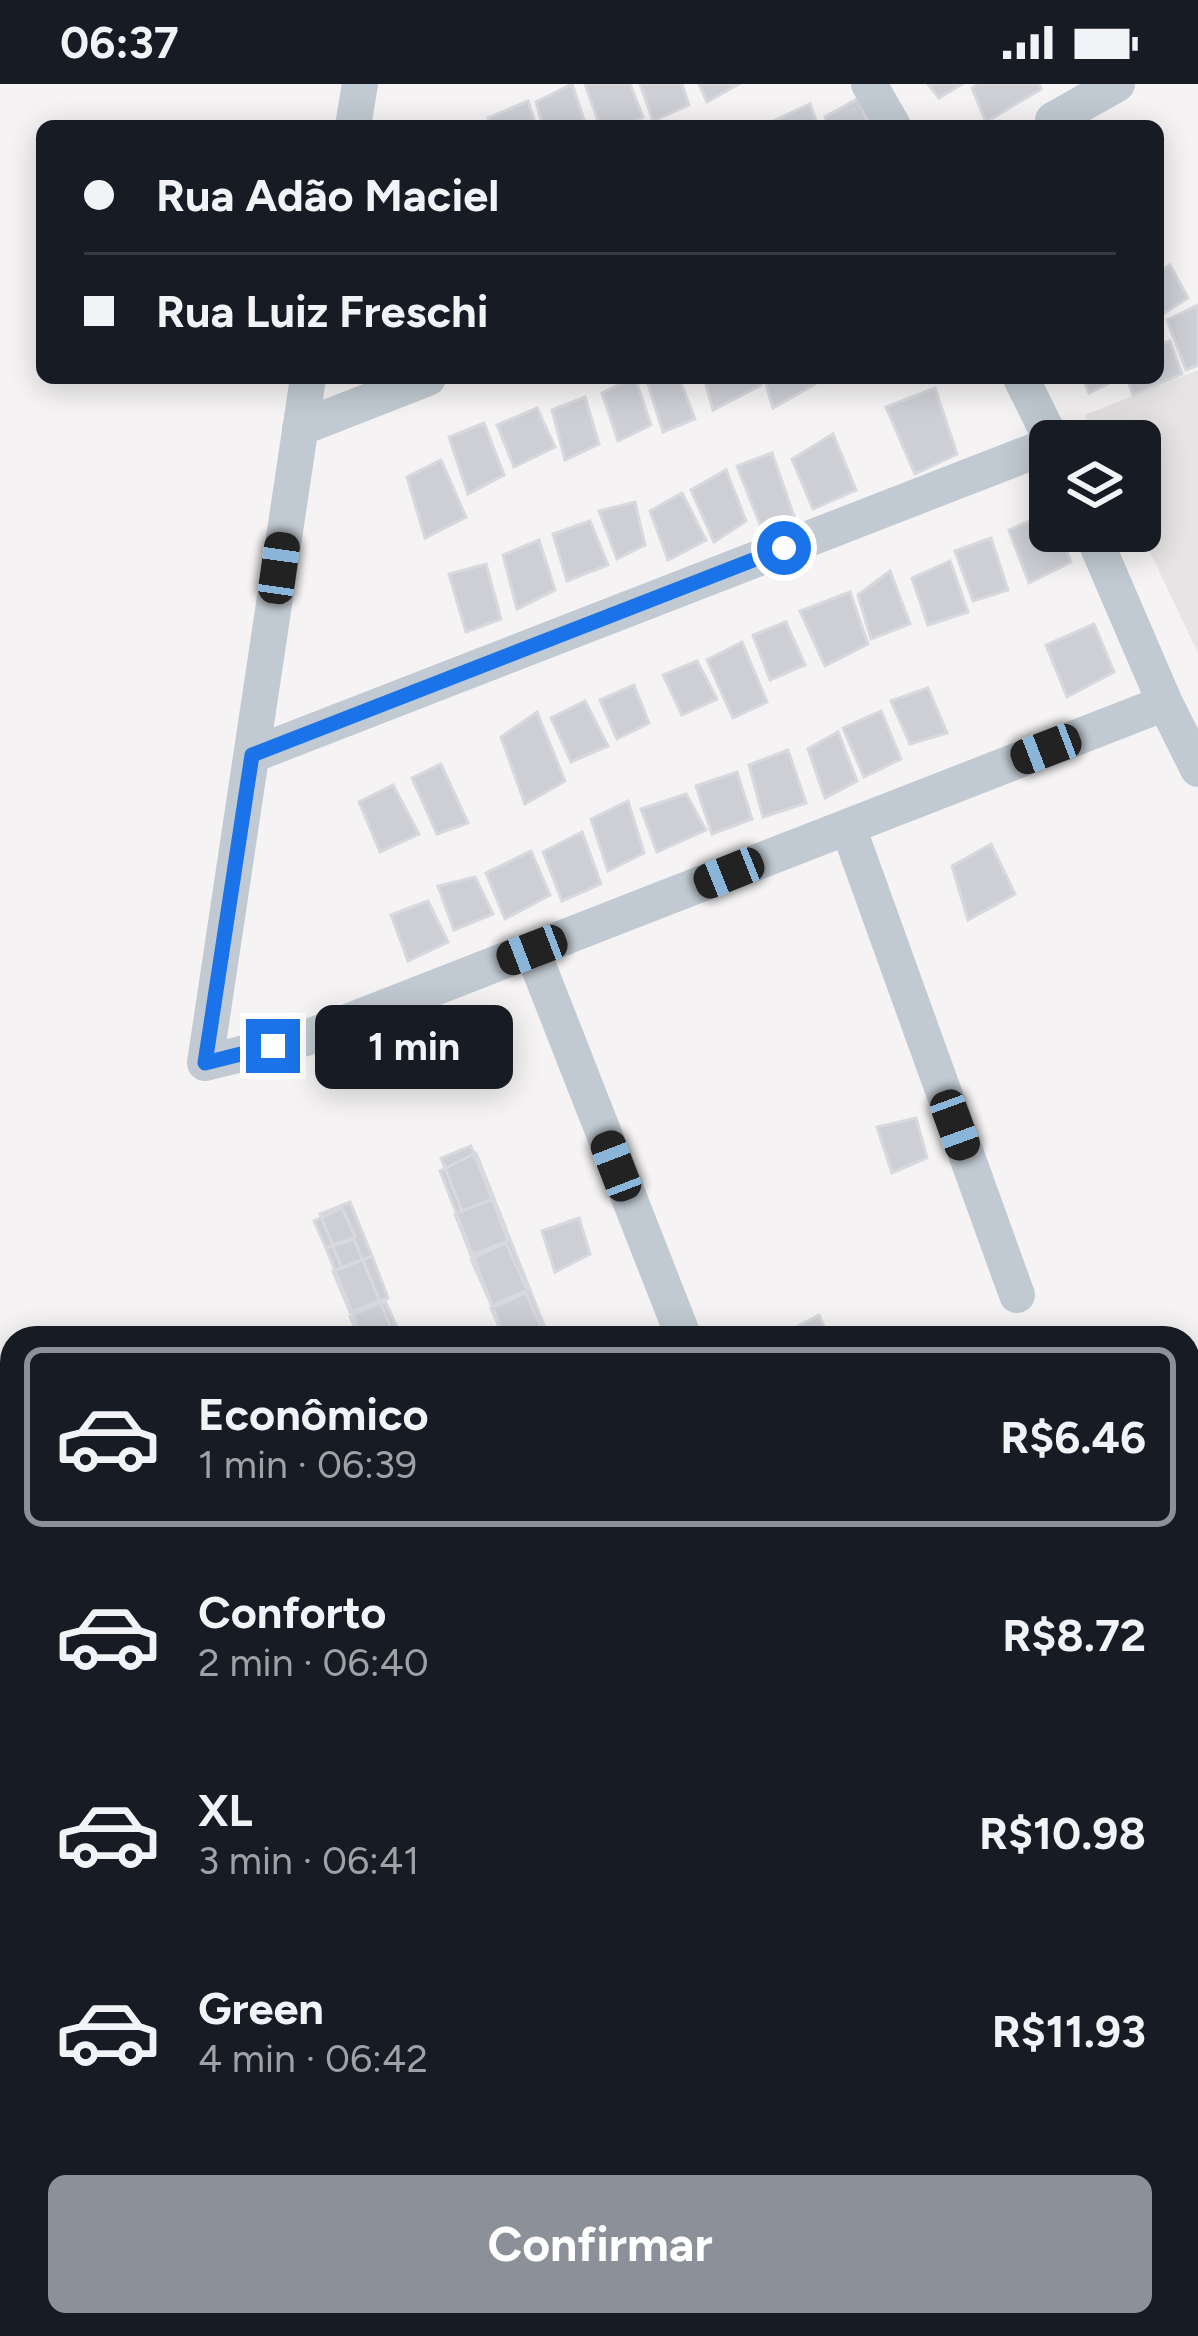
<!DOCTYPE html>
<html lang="pt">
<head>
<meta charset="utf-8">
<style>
	:root { --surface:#171b24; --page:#20242c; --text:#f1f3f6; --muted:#9ea1a6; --line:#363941; --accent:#8c9099 }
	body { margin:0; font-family:Figtree,sans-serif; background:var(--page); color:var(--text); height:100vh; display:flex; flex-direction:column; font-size:45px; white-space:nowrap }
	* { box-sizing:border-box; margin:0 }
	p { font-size:39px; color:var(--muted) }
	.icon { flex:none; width:66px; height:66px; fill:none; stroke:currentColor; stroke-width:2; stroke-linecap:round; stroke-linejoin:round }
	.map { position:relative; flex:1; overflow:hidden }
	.details { position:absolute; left:0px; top:1242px; width:1200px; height:1011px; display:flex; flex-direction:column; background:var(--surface); border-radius:36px 36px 0 0; box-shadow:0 6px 30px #0003 }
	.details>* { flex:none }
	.banner { position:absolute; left:36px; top:36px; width:1128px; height:264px; border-radius:18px; box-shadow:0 6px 30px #0003; display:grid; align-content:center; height:264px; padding:0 48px; background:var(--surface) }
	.controls { position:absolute; left:1029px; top:336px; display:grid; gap:24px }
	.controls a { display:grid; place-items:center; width:132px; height:132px; border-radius:18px; background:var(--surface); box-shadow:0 6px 30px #0003; font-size:60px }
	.end { position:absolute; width:54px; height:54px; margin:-27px; border:15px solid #1a73e8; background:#fff; box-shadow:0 0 0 6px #fff }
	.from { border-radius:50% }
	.bubble { position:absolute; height:84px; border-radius:18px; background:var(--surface); box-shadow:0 6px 30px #0003; font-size:39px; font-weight:700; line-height:84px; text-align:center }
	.car { position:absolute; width:36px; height:72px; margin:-36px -18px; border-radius:15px; box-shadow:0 0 9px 3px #0007; background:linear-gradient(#222 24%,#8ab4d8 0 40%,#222 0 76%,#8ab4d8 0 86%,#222 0) }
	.banner b { display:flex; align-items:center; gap:42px; height:114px; font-size:45px }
	.banner b+b { border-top:3px solid var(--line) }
	.banner i { width:30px; height:30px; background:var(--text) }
	ul { padding:21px 0 0; list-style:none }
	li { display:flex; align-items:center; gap:36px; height:180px; margin:0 24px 18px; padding:0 24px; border:6px solid transparent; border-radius:18px }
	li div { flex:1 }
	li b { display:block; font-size:45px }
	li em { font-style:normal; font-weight:700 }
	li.active { border-color:var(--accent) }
	li>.icon { width:108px; height:108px; stroke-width:1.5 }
	.button { display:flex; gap:24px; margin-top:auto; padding:24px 48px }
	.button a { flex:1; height:138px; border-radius:18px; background:var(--accent); color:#fff; font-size:48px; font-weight:700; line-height:138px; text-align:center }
	.status { display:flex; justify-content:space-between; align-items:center; height:84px; padding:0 60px; background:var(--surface); direction:ltr }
	.status svg { height:33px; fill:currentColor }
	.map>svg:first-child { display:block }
	.education { fill:#e6e4e5 }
	.building { fill:#cdcfd5; stroke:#d7d9de; stroke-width:3 }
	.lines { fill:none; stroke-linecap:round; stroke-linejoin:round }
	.minor { stroke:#c1cad2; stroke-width:36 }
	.route { stroke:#1a73e8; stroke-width:15 }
</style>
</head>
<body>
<div class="status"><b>06:37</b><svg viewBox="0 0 49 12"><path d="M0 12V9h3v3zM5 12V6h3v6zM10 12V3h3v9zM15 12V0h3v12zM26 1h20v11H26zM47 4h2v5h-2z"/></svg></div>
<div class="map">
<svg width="1198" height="2252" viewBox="0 0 1198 2252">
	<rect width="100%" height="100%" fill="#f5f3f3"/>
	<path class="education" d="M 1198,286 L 1198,569 L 1140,447 L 1140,357 L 1097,357 L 1085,331 Z"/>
	<path class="building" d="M 572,0 L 586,42 L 543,42 L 536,18 Z
		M 585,0 L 630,0 L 643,33 L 625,42 L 600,42 Z
		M 640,0 L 682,0 L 689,21 L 653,37 Z
		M 699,0 L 739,0 L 707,18 Z
		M 928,0 L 962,0 L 939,14 Z
		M 978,0 L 1039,0 L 1041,5 L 986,38 L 972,4 Z
		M 859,14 L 869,42 L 828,42 L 825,33 Z
		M 528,17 L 536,42 L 491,42 L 488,34 Z
		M 810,20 L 818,42 L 768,42 L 767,40 Z
		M 1170,181 L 1188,214 L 1158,233 L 1158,189 Z
		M 1198,221 L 1198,281 L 1186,286 L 1167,236 Z
		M 1170,257 L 1182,290 L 1133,311 L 1127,294 L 1158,294 L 1158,261 Z
		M 632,294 L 635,294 L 651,341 L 618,357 L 602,309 Z
		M 646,294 L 679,294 L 695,335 L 663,348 Z
		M 704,294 L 758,294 L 761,301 L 713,326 Z
		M 764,294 L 813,294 L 815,300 L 773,324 Z
		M 1083,294 L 1120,294 L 1089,309 Z
		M 935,304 L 957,370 L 915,390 L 886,323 Z
		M 585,313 L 599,360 L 565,376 L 552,326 Z
		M 537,324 L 555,363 L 514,383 L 497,341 Z
		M 484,339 L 504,391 L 468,410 L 449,353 Z
		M 833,350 L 856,406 L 813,425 L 792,375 Z
		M 772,369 L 795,435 L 763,448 L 737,382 Z
		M 441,376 L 466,433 L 425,454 L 407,393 Z
		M 726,386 L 746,437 L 714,458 L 691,406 Z
		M 682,409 L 706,456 L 668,476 L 650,427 Z
		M 635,418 L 645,461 L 617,475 L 599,427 Z
		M 1050,428 L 1050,447 L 1059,447 L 1071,478 L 1029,499 L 1009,446 Z
		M 590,437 L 608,481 L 567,497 L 553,450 Z
		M 991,454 L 1008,506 L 973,517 L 955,467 Z
		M 539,456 L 555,506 L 517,525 L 503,471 Z
		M 950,477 L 968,528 L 928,541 L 912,494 Z
		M 486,480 L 501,535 L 466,548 L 449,490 Z
		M 890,487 L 910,540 L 871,555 L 858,511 Z
		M 850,508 L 868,560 L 825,582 L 800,527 Z
		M 786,538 L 805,581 L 770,596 L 753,551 Z
		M 1094,540 L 1114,588 L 1067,613 L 1046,561 Z
		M 742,558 L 767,618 L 733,634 L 707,576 Z
		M 697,577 L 717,615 L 682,631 L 663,591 Z
		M 634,601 L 649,639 L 617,655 L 600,616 Z
		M 928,604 L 947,649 L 910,660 L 891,617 Z
		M 585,617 L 608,662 L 571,678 L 551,634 Z
		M 881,627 L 901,675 L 864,693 L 843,644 Z
		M 537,628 L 565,697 L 525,720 L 501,653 Z
		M 838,648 L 857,697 L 825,714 L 808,665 Z
		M 788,666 L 806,719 L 763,733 L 749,681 Z
		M 441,680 L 468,739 L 437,750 L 412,694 Z
		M 737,688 L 752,735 L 712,750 L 696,702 Z
		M 393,701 L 419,750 L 380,768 L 359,718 Z
		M 686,710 L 706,746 L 657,768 L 641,725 Z
		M 628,717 L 644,769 L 608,787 L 591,735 Z
		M 582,748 L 601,800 L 562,817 L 543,768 Z
		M 991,760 L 1015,810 L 968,836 L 952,782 Z
		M 531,767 L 550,811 L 505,835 L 486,789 Z
		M 475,793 L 493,830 L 454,846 L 438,802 Z
		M 428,817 L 448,858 L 408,877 L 391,831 Z
		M 916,1034 L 927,1074 L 892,1089 L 877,1043 Z
		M 471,1062 L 492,1115 L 462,1127 L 441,1074 Z
		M 476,1069 L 549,1254 L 505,1254 L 440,1087 Z
		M 492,1115 L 508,1157 L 471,1171 L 455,1130 Z
		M 350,1118 L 372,1172 L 342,1184 L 320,1130 Z
		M 342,1124 L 355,1153 L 326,1164 L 314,1137 Z
		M 579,1134 L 590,1170 L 555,1188 L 542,1147 Z
		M 354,1155 L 395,1254 L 362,1254 L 326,1164 Z
		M 506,1159 L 527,1206 L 492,1222 L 471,1175 Z
		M 372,1172 L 388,1214 L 350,1228 L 333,1187 Z
		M 526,1209 L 546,1254 L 504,1254 L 491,1224 Z
		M 385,1217 L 402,1254 L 359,1254 L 350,1232 Z
		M 819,1231 L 829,1254 L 777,1254 L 777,1253 Z"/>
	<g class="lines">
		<path class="minor" d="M 869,0 L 893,42
			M 1053,36 L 1117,0
			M 353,42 L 360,0
			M 308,294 L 205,979 L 306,954 L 1165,619
			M 1021,294 L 1052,357
			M 300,344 L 428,294
			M 1091,447 L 1165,619 L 1198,685
			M 252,671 L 1050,361
			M 848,743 L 1017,1211
			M 532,866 L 684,1254"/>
	</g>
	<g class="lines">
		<path class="route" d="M 273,962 L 205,979 L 252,671 L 784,464"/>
	</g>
</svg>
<div class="controls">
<a><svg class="icon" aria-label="layers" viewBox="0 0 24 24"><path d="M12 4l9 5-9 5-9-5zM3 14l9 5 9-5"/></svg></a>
</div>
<i class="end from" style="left:784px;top:464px"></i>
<i class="end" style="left:273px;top:962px"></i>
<div class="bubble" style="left:315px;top:921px;width:198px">1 min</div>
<i class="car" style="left:279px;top:484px;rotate:8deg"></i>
<i class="car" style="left:1046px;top:665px;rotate:249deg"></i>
<i class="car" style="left:729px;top:789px;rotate:248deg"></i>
<i class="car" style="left:532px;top:866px;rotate:249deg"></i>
<i class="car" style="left:955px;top:1041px;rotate:160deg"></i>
<i class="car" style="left:616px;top:1082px;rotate:339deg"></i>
<div class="banner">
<b><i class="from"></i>Rua Adão Maciel</b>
<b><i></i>Rua Luiz Freschi</b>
</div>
<section class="details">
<ul>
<li class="active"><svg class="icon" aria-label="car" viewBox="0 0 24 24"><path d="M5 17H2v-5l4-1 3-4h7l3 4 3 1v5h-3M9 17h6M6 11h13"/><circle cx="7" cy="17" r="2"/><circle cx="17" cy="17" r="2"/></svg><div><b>Econômico</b><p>1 min · 06:39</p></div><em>R$6.46</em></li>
<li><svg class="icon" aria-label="car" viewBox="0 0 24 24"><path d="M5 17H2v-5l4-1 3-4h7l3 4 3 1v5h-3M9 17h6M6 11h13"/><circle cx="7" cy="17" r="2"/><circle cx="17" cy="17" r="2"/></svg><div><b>Conforto</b><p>2 min · 06:40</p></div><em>R$8.72</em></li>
<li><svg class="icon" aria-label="car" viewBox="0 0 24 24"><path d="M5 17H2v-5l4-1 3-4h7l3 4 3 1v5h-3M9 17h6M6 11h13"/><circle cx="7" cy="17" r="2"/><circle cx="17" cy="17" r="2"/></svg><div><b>XL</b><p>3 min · 06:41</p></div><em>R$10.98</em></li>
<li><svg class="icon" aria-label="car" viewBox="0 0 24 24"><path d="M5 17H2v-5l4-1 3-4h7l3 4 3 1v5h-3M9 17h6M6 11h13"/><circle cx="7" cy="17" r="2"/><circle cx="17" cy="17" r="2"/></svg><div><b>Green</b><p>4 min · 06:42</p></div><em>R$11.93</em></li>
</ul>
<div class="button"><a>Confirmar</a></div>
</section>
</div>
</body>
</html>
